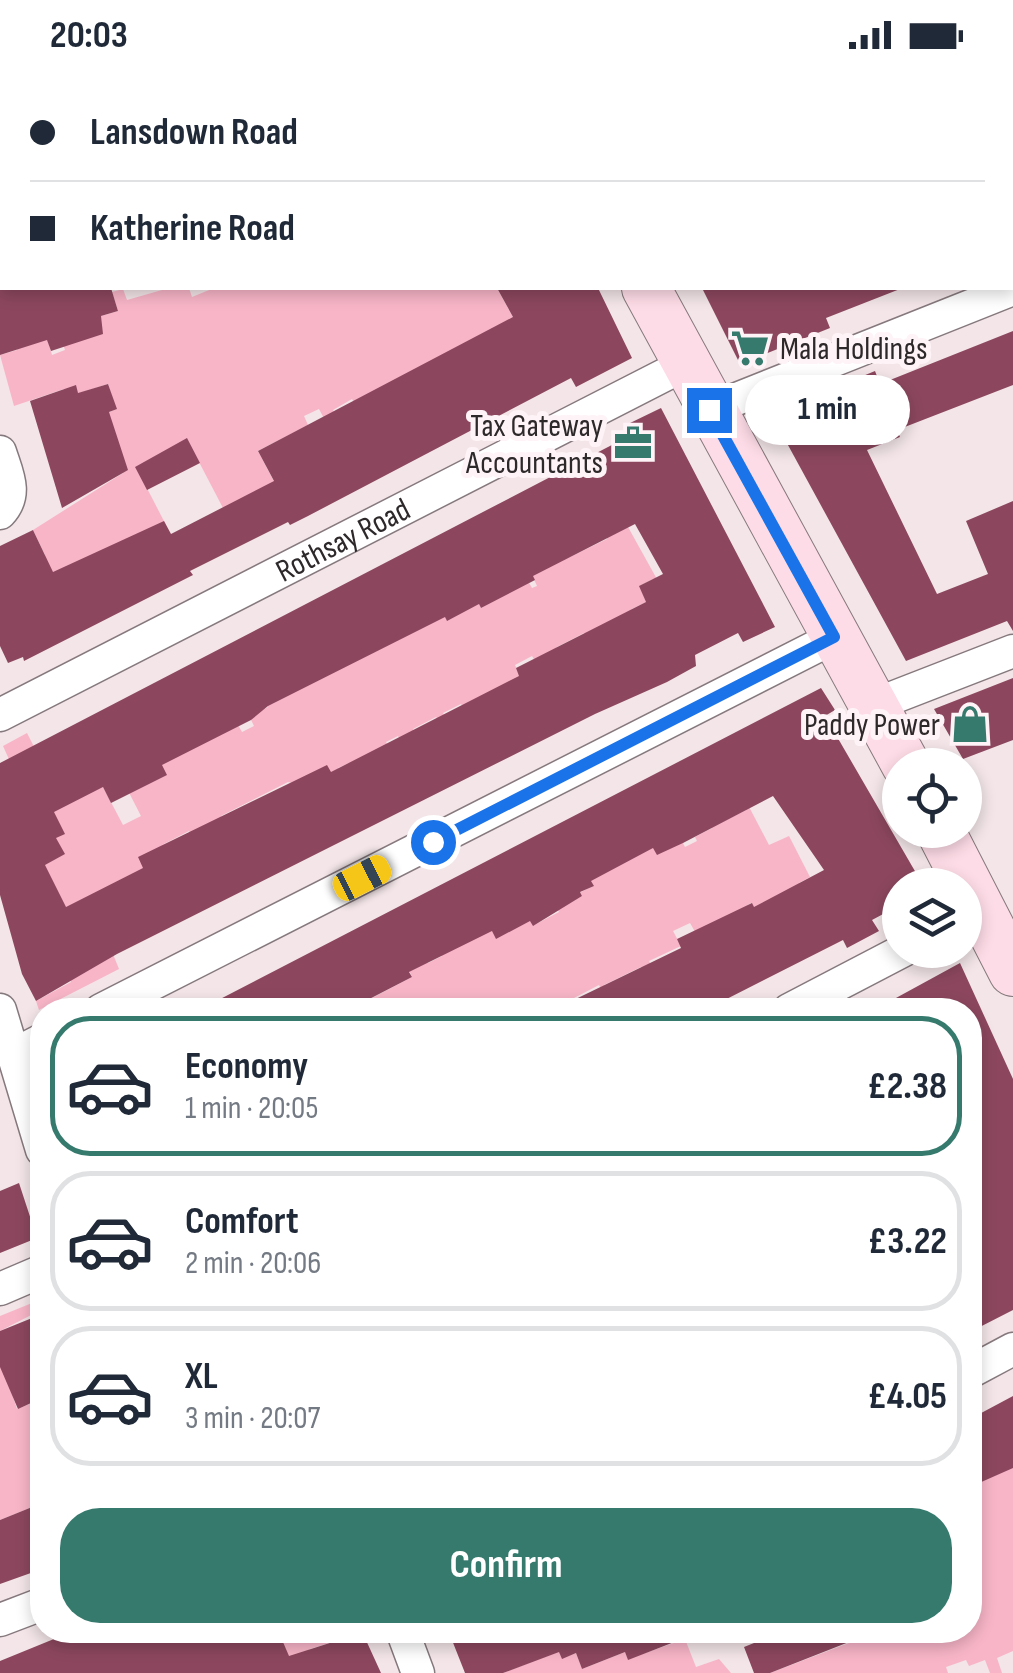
<!DOCTYPE html>
<html lang="en">
<head>
<meta charset="utf-8">
<style>
	:root { --surface:#fff; --page:#f6f6f7; --text:#1f2937; --muted:#747a83; --line:#e0e1e3; --accent:#367a6e }
	body { margin:0; font-family:"Sofia Sans Condensed",sans-serif; background:var(--page); color:var(--text); height:100vh; display:flex; flex-direction:column; font-size:38px; white-space:nowrap }
	* { box-sizing:border-box; margin:0 }
	p { font-size:32px; color:var(--muted) }
	.icon { flex:none; width:55px; height:55px; fill:none; stroke:currentColor; stroke-width:2; stroke-linecap:round; stroke-linejoin:round }
	.map { position:relative; flex:1; overflow:hidden }
	.details { position:absolute; left:30px; top:928px; width:952px; height:645px; display:flex; flex-direction:column; background:var(--surface); border-radius:40px; box-shadow:0 5px 15px #0003 }
	.details>* { flex:none }
	.hud { position:absolute; left:0px; top:0px; width:1015px; height:220px; box-shadow:0 5px 15px #0003; display:grid; align-content:center; height:220px; padding:0 30px; background:var(--surface) }
	.buttons { position:absolute; left:882px; top:678px; display:grid; gap:20px }
	.buttons a { display:grid; place-items:center; width:100px; height:100px; border-radius:50%; background:var(--surface); box-shadow:0 5px 15px #0003; font-size:50px }
	.end { position:absolute; width:45px; height:45px; margin:-22px; border:12px solid #1a73e8; background:#fff; box-shadow:0 0 0 5px #fff }
	.from { border-radius:50% }
	.bubble { position:absolute; height:70px; border-radius:35px; background:var(--surface); box-shadow:0 5px 15px #0003; font-size:32px; font-weight:700; line-height:70px; text-align:center }
	.car { position:absolute; width:30px; height:60px; margin:-30px -15px; border-radius:12px; box-shadow:0 0 8px 2px #0007; background:linear-gradient(#f5c518 24%,#345 0 40%,#f5c518 0 76%,#345 0 86%,#f5c518 0) }
	.hud b { display:flex; align-items:center; gap:35px; height:95px; font-size:38px }
	.hud b+b { border-top:2px solid var(--line) }
	.hud i { width:25px; height:25px; background:var(--text) }
	ul { padding:18px 0 0; list-style:none }
	li { display:flex; align-items:center; gap:30px; height:140px; margin:0 20px 15px; padding:0 10px; border:5px solid var(--line); border-radius:40px }
	li div { flex:1 }
	li b { display:block; font-size:38px }
	li em { font-style:normal; font-weight:700 }
	li.selected { border-color:var(--accent) }
	li>.icon { width:90px; height:90px; stroke-width:1.5 }
	.button { display:flex; gap:20px; margin-top:auto; padding:20px 30px }
	.button a { flex:1; height:115px; border-radius:40px; background:var(--accent); color:#fff; font-size:40px; font-weight:700; line-height:115px; text-align:center }
	.status { display:flex; justify-content:space-between; align-items:center; height:70px; padding:0 50px; background:var(--surface); direction:ltr }
	.status svg { height:28px; fill:currentColor }
	.map>svg:first-child { display:block }
	.green { fill:#f8b5c8 }
	.building { fill:#8c475e; fill-rule:evenodd }
	.lines { fill:none; stroke-linecap:round; stroke-linejoin:round }
	.street-casing { stroke:#86797d; stroke-width:35 }
	.secondary-casing { stroke:#86797d; stroke-width:50 }
	.street { stroke:#fff; stroke-width:32 }
	.secondary { stroke:#fedce7; stroke-width:48 }
	.route { stroke:#1a73e8; stroke-width:12 }
	.labels { text-anchor:middle; stroke-width:10; stroke-linejoin:round; paint-order:stroke }
	.poi-label { font-size:32px; fill:#2d2829; stroke:#fef3f6; text-anchor:end }
	.street-label { font-size:32px; fill:#2d2829; stroke:#fef3f6 }
</style>
</head>
<body>
<div class="status"><b>20:03</b><svg viewBox="0 0 49 12"><path d="M0 12V9h3v3zM5 12V6h3v6zM10 12V3h3v9zM15 12V0h3v12zM26 1h20v11H26zM47 4h2v5h-2z"/></svg></div>
<div class="map">
<svg width="1013" height="1603" viewBox="0 0 1013 1603">
	<rect width="100%" height="100%" fill="#f3e5e8"/>
	<path class="green" d="M 0,0 L 173,0 L 2,2 L 0,51 Z
		M 169,218 L 189,218 L 192,227 L 214,218 L 497,218 L 514,249 L 356,336 L 352,329 L 333,340 L 354,380 L 344,386 L 319,339 L 304,346 L 308,355 L 258,381 L 278,419 L 223,438 L 187,369 L 136,397 L 166,455 L 129,474 L 69,495 L 75,506 L 0,505 L 45,485 L 33,460 L 123,403 L 101,346 L 116,339 L 108,314 L 67,327 L 64,319 L 14,336 L 0,285 L 17,280 L 15,269 L 39,241 L 52,285 L 65,280 L 60,265 L 100,253 L 101,246 L 118,241 L 112,222 L 123,219 L 127,230 Z
		M 608,421 L 678,547 L 653,509 L 640,516 L 646,532 L 632,539 L 598,589 L 584,563 L 557,577 L 539,597 L 532,586 L 515,595 L 533,637 L 469,647 L 461,634 L 443,643 L 449,655 L 442,658 L 436,647 L 413,659 L 420,672 L 406,680 L 398,666 L 386,672 L 394,689 L 351,697 L 349,693 L 338,698 L 352,727 L 288,712 L 221,746 L 232,770 L 210,802 L 189,761 L 164,774 L 102,857 L 119,899 L 39,940 L 36,931 L 71,912 L 30,803 L 64,784 L 22,718 L 3,676 L 27,663 L 61,730 L 103,717 L 123,755 L 141,746 L 121,707 L 234,648 L 242,662 L 254,656 L 235,617 L 257,643 L 268,637 L 263,625 C 331,612 382,575 440,537 L 447,550 L 472,520 L 481,538 L 527,509 L 532,518 L 537,516 L 527,494 L 570,487 L 607,469 Z
		M 680,694 L 720,753 L 746,740 L 734,708 L 769,775 L 789,766 L 810,807 L 799,813 L 812,840 L 806,845 L 823,881 L 798,831 L 768,864 L 751,833 L 698,867 L 690,853 L 673,861 L 681,876 L 649,891 L 662,917 L 641,897 L 604,915 L 606,927 L 599,915 L 574,928 L 579,940 L 566,940 L 562,934 L 550,940 L 330,940 L 374,927 L 412,907 L 405,892 L 423,883 L 428,893 L 442,886 L 437,875 L 522,833 L 534,855 L 559,842 L 541,807 L 566,835 L 582,826 L 573,807 L 581,822 L 593,816 L 586,801 L 674,756 L 685,777 L 697,771 L 695,767 L 712,758 Z
		M 37,1231 L 41,1240 L 0,1261 L 0,1246 Z
		M 0,1287 L 17,1339 L 42,1329 L 42,1342 L 36,1345 C 48,1374 39,1406 42,1433 L 0,1450 Z
		M 971,1397 L 1013,1398 L 1013,1581 L 997,1588 L 1002,1603 L 990,1603 L 985,1590 L 969,1596 L 966,1590 L 946,1597 L 948,1603 L 770,1603 L 883,1560 L 970,1560 L 970,1423 L 982,1416 Z
		M 492,1560 L 544,1560 L 546,1566 L 552,1564 L 562,1588 L 576,1583 L 582,1599 L 625,1582 L 628,1589 L 685,1569 L 696,1597 L 719,1589 L 731,1603 L 503,1603 L 529,1593 L 517,1561 L 495,1570 Z
		M 280,1565 L 336,1571 L 310,1579 L 295,1603 Z"/>
	<path class="building" d="M 0,218 L 111,218 L 118,241 L 101,246 L 103,264 L 51,281 L 47,270 L 0,285 Z
		M 497,218 L 598,218 L 632,288 L 576,317 L 571,308 L 308,446 L 290,455 L 288,452 L 190,501 L 193,505 L 24,591 L 23,587 L 8,593 L 0,576 L 0,476 L 33,460 L 53,502 L 164,451 L 171,464 L 274,411 L 258,381 L 513,247 Z
		M 702,218 L 899,218 L 900,219 L 826,248 L 830,258 L 740,294 Z
		M 1013,261 L 1013,315 L 897,360 L 900,367 L 867,380 L 937,524 L 988,504 L 966,451 L 1013,431 L 1013,561 L 1007,551 L 906,591 L 771,344 L 875,301 L 880,314 Z
		M 108,314 L 117,339 L 109,342 L 128,400 L 62,438 L 30,331 L 76,315 L 78,323 Z
		M 661,338 L 775,557 L 743,572 L 738,563 L 695,585 L 696,596 L 667,612 L 595,644 L 117,884 L 36,931 L 22,904 L 0,825 L 0,693 L 633,364 L 628,354 ZM 635,454 L 663,504 L 639,516 L 646,532 L 516,598 L 519,606 L 331,702 L 327,695 L 138,787 L 143,798 L 66,837 L 45,795 L 65,784 L 56,768 L 65,764 L 54,742 L 103,717 L 111,733 L 167,705 L 162,695 L 251,650 L 268,636 L 445,547 L 447,551 L 479,534 L 481,538 L 535,510 L 533,506 Z
		M 187,368 L 200,393 L 147,420 L 135,397 Z
		M 1013,608 L 1013,670 L 963,689 L 934,639 Z
		M 821,618 L 835,640 L 825,646 L 923,815 L 900,815 L 900,835 L 872,850 L 879,861 L 847,878 L 843,870 L 705,940 L 553,940 L 681,878 L 677,869 L 752,833 L 754,837 L 824,800 L 773,726 L 683,773 L 657,785 L 653,778 L 591,811 L 594,816 L 580,822 L 582,826 L 533,856 L 530,851 L 496,869 L 492,861 L 409,902 L 412,907 L 348,940 L 199,940 Z
		M 960,893 L 1013,1009 L 1013,1240 L 970,1262 L 970,940 L 874,940 Z
		M 19,1113 L 37,1168 L 0,1183 L 0,1121 Z
		M 42,1244 L 42,1328 L 18,1339 L 0,1297 L 0,1261 Z
		M 1013,1326 L 1013,1398 L 970,1417 L 970,1349 Z
		M 42,1433 L 42,1499 L 0,1514 L 0,1450 Z
		M 76,1560 L 267,1560 L 280,1565 L 289,1586 L 336,1571 L 365,1568 L 381,1603 L 0,1603 L 0,1591 Z
		M 448,1560 L 492,1560 L 495,1570 L 519,1560 L 700,1562 L 628,1590 L 625,1582 L 582,1599 L 576,1583 L 562,1589 L 559,1582 L 503,1603 L 465,1603 Z
		M 787,1560 L 877,1560 L 877,1561 L 770,1603 L 754,1603 L 744,1577 Z"/>
	<g class="lines">
		<g class="street-casing">
			<g id="street">
				<path d="M 0,170 L 2,169"/>
				<path d="M 709,340 L 1013,219"/>
				<path d="M 0,382 C 7,404 18,424 0,443"/>
				<path d="M 874,635 L 1013,581"/>
				<path id="s1" d="M 0,645 L 684,295"/>
				<path d="M 0,940 L 42,1080"/>
				<path d="M 101,940 L 835,567"/>
				<path d="M 789,940 L 904,880"/>
				<path d="M 15,984 L 42,970"/>
				<path d="M 0,1219 L 42,1201"/>
				<path d="M 970,1302 L 1013,1279"/>
				<path d="M 0,1550 L 42,1534"/>
				<path d="M 402,1560 L 418,1603"/>
			</g>
		</g>
		<g class="secondary-casing">
			<path id="secondary" d="M 543,0 L 544,2
				M 646,218 L 906,695
				M 940,760 L 1013,902"/>
		</g>
		<use href="#street" class="street"/>
		<use href="#secondary" class="secondary"/>
	</g>
	<g class="lines">
		<path class="route" d="M 433,772 L 834,567 L 709,340"/>
	</g>
	<defs>
		<g id="supermarket-bare" transform="scale(3)"><path d="M-6-5.5h2.5l.6 2H6L4.5 2H-2.5L-4.4-4H-6ZM-1.5 3.2a1.3 1.3 0 1 0 .1 0ZM3 3.2a1.3 1.3 0 1 0 .1 0Z" fill="#367a6e" stroke="#fef3f6" stroke-width="2.5" paint-order="stroke"/></g>
		<g id="office-bare" transform="scale(3)"><path d="M-6-3h4V-5.5h4V-3h4V5H-6ZM-1-4.5V-3h2v-1.5ZM-6 0V1H6V0Z" fill="#367a6e" stroke="#fef3f6" stroke-width="2.5" paint-order="stroke"/></g>
		<g id="shop-bare" transform="scale(3)"><path d="M-5-2.5h2.3a2.7 3.5 0 0 1 5.4 0H5L5.5 6h-11ZM-1.5-2.5h3a1.5 2.3 0 0 0-3 0Z" fill="#367a6e" stroke="#fef3f6" stroke-width="2.5" paint-order="stroke"/></g>
	</defs>
	<g fill-rule="evenodd">
		<use href="#supermarket-bare" x="750" y="278"/>
		<use href="#office-bare" x="633" y="373"/>
		<use href="#shop-bare" x="970" y="654"/>
	</g>
	<g class="labels">
		<g class="poi-label">
			<text x="780" y="289" text-anchor="start">Mala Holdings</text>
			<text x="603" y="366">Tax Gateway<tspan x="603" dy="37">Accountants</tspan></text>
			<text x="940" y="665">Paddy Power</text>
		</g>
		<g class="street-label">
			<text dy="11" stroke="none"><textPath href="#s1" startOffset="385">Rothsay Road</textPath></text>
		</g>
	</g>
</svg>
<div class="buttons">
<a><svg class="icon" aria-label="locate" viewBox="0 0 24 24"><circle cx="12" cy="12" r="6"/><path d="M12 2v4M12 18v4M2 12h4M18 12h4"/></svg></a>
<a><svg class="icon" aria-label="layers" viewBox="0 0 24 24"><path d="M12 4l9 5-9 5-9-5zM3 14l9 5 9-5"/></svg></a>
</div>
<i class="end from" style="left:433px;top:772px"></i>
<i class="end" style="left:709px;top:340px"></i>
<div class="bubble" style="left:745px;top:305px;width:165px">1 min</div>
<i class="car" style="left:362px;top:808px;rotate:63deg"></i>
<div class="hud">
<b><i class="from"></i>Lansdown Road</b>
<b><i></i>Katherine Road</b>
</div>
<section class="details">
<ul>
<li class="selected"><svg class="icon" aria-label="car" viewBox="0 0 24 24"><path d="M5 17H2v-5l4-1 3-4h7l3 4 3 1v5h-3M9 17h6M6 11h13"/><circle cx="7" cy="17" r="2"/><circle cx="17" cy="17" r="2"/></svg><div><b>Economy</b><p>1 min · 20:05</p></div><em>£2.38</em></li>
<li><svg class="icon" aria-label="car" viewBox="0 0 24 24"><path d="M5 17H2v-5l4-1 3-4h7l3 4 3 1v5h-3M9 17h6M6 11h13"/><circle cx="7" cy="17" r="2"/><circle cx="17" cy="17" r="2"/></svg><div><b>Comfort</b><p>2 min · 20:06</p></div><em>£3.22</em></li>
<li><svg class="icon" aria-label="car" viewBox="0 0 24 24"><path d="M5 17H2v-5l4-1 3-4h7l3 4 3 1v5h-3M9 17h6M6 11h13"/><circle cx="7" cy="17" r="2"/><circle cx="17" cy="17" r="2"/></svg><div><b>XL</b><p>3 min · 20:07</p></div><em>£4.05</em></li>
</ul>
<div class="button"><a>Confirm</a></div>
</section>
</div>
</body>
</html>
